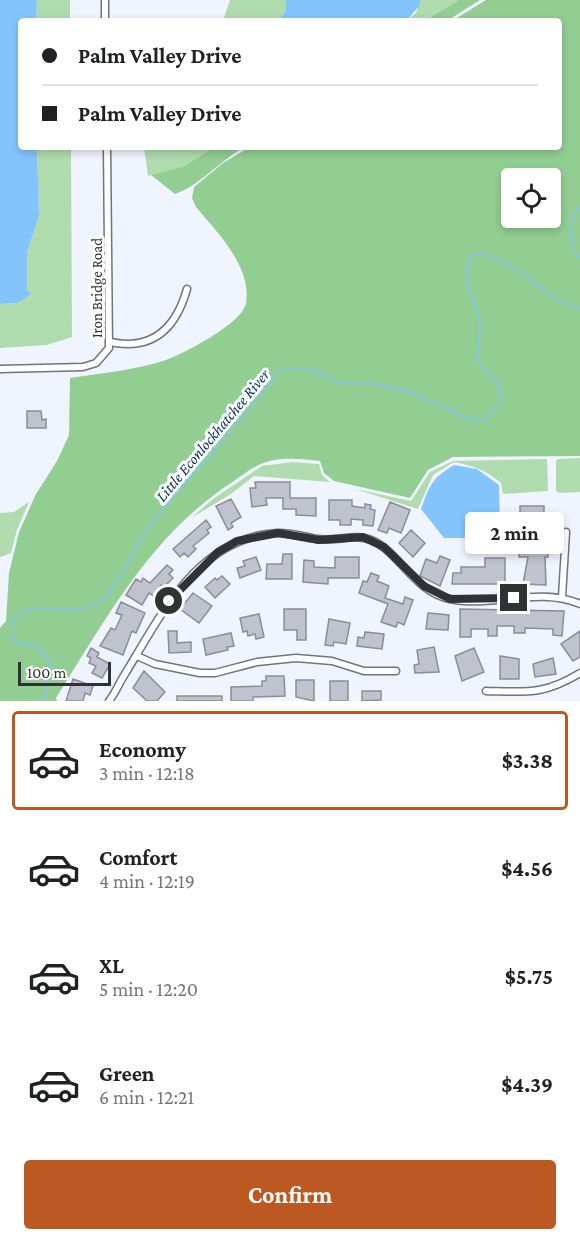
<!DOCTYPE html>
<html lang="en">
<head>
<meta charset="utf-8">
<style>
	:root { --surface:#fff; --page:#f2f2f2; --text:#202124; --muted:#757577; --line:#e0e0e0; --accent:#bc5922 }
	body { margin:0; font-family:"Crimson Pro",serif; background:var(--page); color:var(--text); height:100vh; display:flex; flex-direction:column; font-size:22px; white-space:nowrap }
	* { box-sizing:border-box; margin:0 }
	p { font-size:20px; color:var(--muted) }
	.icon { flex:none; width:33px; height:33px; fill:none; stroke:currentColor; stroke-width:2; stroke-linecap:round; stroke-linejoin:round }
	.map { position:relative; height:701px; overflow:hidden }
	.details { display:flex; flex-direction:column; background:var(--surface); flex:1 }
	.details>* { flex:none }
	.banner { position:absolute; left:18px; top:18px; width:544px; height:132px; border-radius:6px; box-shadow:0 3px 9px #0003; display:grid; align-content:center; height:132px; padding:0 24px; background:var(--surface) }
	.fabs { position:absolute; left:501px; top:168px; display:grid; gap:12px }
	.fabs a { display:grid; place-items:center; width:60px; height:60px; border-radius:6px; background:var(--surface); box-shadow:0 3px 9px #0003; font-size:30px }
	.scale { position:absolute; left:18px; bottom:15px; width:93px; box-sizing:border-box; padding-left:6px; border:3px solid #313236; border-top:0; font-size:16px; line-height:21px; white-space:nowrap; color:#313236; -webkit-text-stroke:4px #fff; paint-order:stroke }
	.end { position:absolute; width:27px; height:27px; margin:-14px; border:8px solid #313236; background:#fff; box-shadow:0 0 0 3px #fff }
	.from { border-radius:50% }
	.bubble { position:absolute; height:42px; border-radius:6px; background:var(--surface); box-shadow:0 3px 9px #0003; font-size:20px; font-weight:700; line-height:42px; text-align:center }
	.banner b { display:flex; align-items:center; gap:21px; height:57px; font-size:22px }
	.banner b+b { border-top:2px solid var(--line) }
	.banner i { width:15px; height:15px; background:var(--text) }
	ul { padding:10px 0 0; list-style:none }
	li { display:flex; align-items:center; gap:18px; height:99px; margin:0 12px 9px; padding:0 12px; border:3px solid transparent; border-radius:6px }
	li div { flex:1 }
	li b { display:block; font-size:22px }
	li em { font-style:normal; font-weight:700 }
	li.current { border-color:var(--accent) }
	li>.icon { width:54px; height:54px; stroke-width:1.5 }
	.primary-button { display:flex; gap:12px; margin-top:auto; padding:12px 24px }
	.primary-button a { flex:1; height:69px; border-radius:6px; background:var(--accent); color:#fff; font-size:24px; font-weight:700; line-height:69px; text-align:center }
	.map>svg:first-child { display:block }
	.green { fill:#b0dbaf }
	.forest { fill:#92ce92; fill-rule:evenodd }
	.water { fill:#84c4fd }
	.lines { fill:none; stroke-linecap:round; stroke-linejoin:round }
	.stream { stroke:#84c4fd; stroke-width:1.5 }
	.building { fill:#c0c3cd; stroke:#8a8d97; stroke-width:1.5 }
	.minor-casing { stroke:#71747d; stroke-width:9 }
	.minor { stroke:#fff; stroke-width:6 }
	.route { stroke:#313236; stroke-width:8 }
	.labels { text-anchor:middle; stroke-width:6; stroke-linejoin:round; paint-order:stroke }
	.street-label { font-size:15px; fill:#313236; stroke:#fff }
	.water-label { font-size:16px; font-style:italic; fill:#013458; stroke:#fff }
</style>
</head>
<body>
<div class="map">
<svg width="580" height="701" viewBox="0 0 580 701">
	<rect width="100%" height="100%" fill="#f0f4ff"/>
	<path class="green" d="M 37,0 L 70,0 L 70,21 L 36,21 Z
		M 230,0 L 286,0 L 286,10 L 279,21 L 252,18 L 248,21 L 223,21 Z
		M 420,0 L 459,0 L 424,21 L 406,21 L 416,13 Z
		M 37,147 L 71,147 L 72,337 L 47,345 L 0,348 L 0,304 L 18,303 L 27,290 L 27,253 L 39,216 Z
		M 144,147 L 215,147 L 184,166 L 148,176 Z
		M 580,458 L 580,492 L 559,493 L 556,491 L 556,461 L 558,459 Z
		M 547,459 L 548,491 L 503,494 L 501,483 C 486,470 474,466 454,462 L 433,475 L 418,509 L 355,489 L 411,501 L 430,472 L 453,461 Z
		M 293,462 L 319,464 L 322,475 L 330,482 L 254,476 L 231,494 L 191,518 L 213,499 L 262,466 Z
		M 29,502 L 17,530 L 11,553 L 0,557 L 0,513 L 14,512 Z"/>
	<path class="forest" d="M 459,0 L 480,0 L 447,21 L 424,21 Z
		M 486,0 L 580,0 L 580,456 L 453,457 L 428,470 L 410,498 L 334,481 L 324,473 L 320,461 C 302,459 279,456 261,464 C 251,468 240,477 231,483 C 150,536 106,619 56,698 L 57,701 L 0,701 L 0,628 L 6,621 L 9,573 L 19,532 L 36,494 L 57,461 L 69,435 L 70,378 C 102,373 136,370 166,360 C 185,353 243,323 246,303 C 252,267 217,232 196,207 L 192,198 L 194,187 L 223,163 L 250,147 L 560,147 L 560,21 L 452,21 ZM 550,178 L 550,218 L 512,218 L 512,178 Z
		M 215,147 L 244,147 C 220,161 199,186 175,194 L 151,175 L 184,166 Z"/>
	<path class="water" d="M 0,0 L 37,0 L 36,21 L 21,21 L 21,147 L 37,147 L 39,216 L 27,253 L 27,290 L 31,294 L 18,303 L 0,304 Z
		M 286,0 L 420,0 L 420,5 L 406,21 L 279,21 L 286,10 Z
		M 454,465 L 477,469 L 499,485 L 500,529 L 464,538 L 444,538 L 421,509 C 430,485 431,479 454,465 Z"/>
	<g class="lines">
		<path class="stream" d="M 580,207 L 570,221 L 574,251 L 580,258
			M 44,701 L 51,663 L 36,645 L 17,642 L 12,635 L 12,620 C 37,594 79,624 105,597 C 125,576 134,545 152,523 C 171,497 194,474 215,450 C 238,423 260,396 282,368 L 314,370 L 338,383 L 376,384 L 412,393 L 470,419 L 484,421 L 501,401 L 500,388 L 477,360 C 478,347 482,330 479,317 C 473,295 459,277 472,255 C 511,250 552,308 580,308"/>
	</g>
	<path class="building" d="M 27,411 L 41,411 L 42,420 L 46,419 L 46,428 L 27,428 Z
		M 255,482 L 290,482 L 290,498 L 316,498 L 316,516 L 296,515 L 296,509 L 283,509 L 283,498 L 266,498 L 267,505 L 252,507 L 250,488 L 256,488 Z
		M 231,499 L 241,517 L 231,523 L 233,527 L 228,530 L 216,506 Z
		M 329,500 L 352,500 L 352,506 L 365,508 L 365,504 L 371,505 L 370,509 L 375,510 L 373,526 L 363,525 L 363,520 L 351,519 L 351,525 L 340,525 L 340,520 L 329,520 Z
		M 390,502 L 410,510 L 401,533 L 389,528 L 387,533 L 378,530 Z
		M 520,506 L 544,506 L 544,547 L 548,547 L 548,557 L 545,557 L 546,585 L 523,584 L 528,557 L 519,557 L 519,547 L 527,545 L 527,530 L 520,530 Z
		M 206,520 L 211,527 L 207,530 L 209,533 L 193,546 L 196,549 L 188,557 L 184,553 L 180,557 L 173,549 Z
		M 411,530 L 425,543 L 413,557 L 399,543 Z
		M 283,554 L 292,554 L 292,579 L 266,579 L 267,564 L 282,564 Z
		M 440,556 L 450,560 L 440,586 L 420,576 L 426,559 L 437,563 Z
		M 256,557 L 261,570 L 240,578 L 237,568 L 245,566 L 243,561 Z
		M 335,557 L 359,557 L 359,578 L 328,578 L 328,584 L 303,582 L 304,560 L 314,561 L 314,567 L 335,568 Z
		M 485,558 L 505,558 L 505,584 L 452,584 L 453,573 L 461,573 L 461,567 L 485,567 Z
		M 167,565 L 173,570 L 169,574 L 173,578 L 163,588 L 161,585 L 154,596 L 149,593 L 142,605 L 126,595 L 136,579 L 141,582 L 143,578 L 150,583 Z
		M 371,573 L 379,576 L 377,581 L 389,586 L 385,598 L 403,604 L 405,597 L 413,600 L 404,625 L 398,622 L 396,627 L 381,622 L 388,604 L 359,593 L 363,581 L 367,582 Z
		M 222,576 L 230,584 L 215,598 L 205,587 L 215,578 L 217,580 Z
		M 193,593 L 212,606 L 199,623 L 180,609 Z
		M 121,602 L 145,613 L 136,633 L 132,631 L 123,655 L 100,646 L 111,628 L 115,630 L 122,615 L 116,613 Z
		M 284,609 L 306,609 L 306,640 L 297,640 L 297,630 L 284,630 Z
		M 460,609 L 564,611 L 562,636 L 553,635 L 553,629 L 525,628 L 525,633 L 514,633 L 514,626 L 497,626 L 497,636 L 488,636 L 488,629 L 471,629 L 471,637 L 460,637 Z
		M 428,613 L 449,615 L 448,630 L 426,629 Z
		M 259,614 L 264,637 L 256,639 L 255,634 L 248,636 L 247,631 L 243,632 L 240,618 Z
		M 329,619 L 350,623 L 346,644 L 334,642 L 333,646 L 325,645 Z
		M 168,631 L 177,631 L 177,643 L 191,642 L 191,652 L 169,653 Z
		M 580,631 L 580,657 L 573,661 L 561,644 Z
		M 365,632 L 384,634 L 382,649 L 357,646 L 358,637 L 364,638 Z
		M 231,633 L 234,646 L 227,647 L 228,650 L 206,655 L 203,639 Z
		M 434,647 L 439,672 L 415,673 L 414,665 L 419,664 L 417,650 Z
		M 91,648 L 99,653 L 97,657 L 110,664 L 102,678 L 92,673 L 96,666 L 89,663 L 91,658 L 87,656 Z
		M 474,648 L 484,672 L 462,681 L 455,656 Z
		M 500,656 L 519,659 L 519,679 L 500,679 Z
		M 553,658 L 556,674 L 535,677 L 533,664 Z
		M 144,671 L 165,692 L 157,701 L 147,701 L 133,688 Z
		M 266,676 L 284,676 L 285,696 L 253,697 L 253,701 L 231,701 L 231,687 L 262,686 L 262,681 L 266,681 Z
		M 73,679 L 93,686 L 90,695 L 85,693 L 83,701 L 66,701 Z
		M 296,680 L 314,680 L 314,701 L 296,697 Z
		M 330,681 L 348,681 L 348,701 L 330,701 Z
		M 362,691 L 381,691 L 381,700 L 362,701 Z
		M 177,696 L 222,696 L 222,701 L 177,701 Z"/>
	<g class="lines">
		<g class="minor-casing">
			<path id="minor" d="M 105,0 L 105,21
				M 110,342 C 153,351 176,328 187,289
				M 0,369 L 83,367 L 96,363 L 109,348 L 107,147
				M 562,597 L 566,532
				M 137,656 L 155,664 L 200,673 L 215,673 L 257,662 L 296,658 L 332,661 L 364,671 L 396,671
				M 486,691 C 527,692 544,695 580,673
				M 109,701 C 116,692 119,683 125,674 C 161,615 198,537 277,533 C 291,532 304,537 317,539 C 335,542 354,533 371,540 C 399,551 414,592 450,599 C 492,608 539,586 580,604"/>
		</g>
		<use href="#minor" class="minor"/>
	</g>
	<g class="lines">
		<path class="route" d="M 169,601 L 218,552 L 237,541 L 278,533 L 319,540 L 363,537 L 384,547 L 424,586 L 450,599 L 514,598"/>
	</g>
	<g class="labels">
		<g class="street-label">
			<text transform="translate(97 288) rotate(-90)" y="5">Iron Bridge Road</text>
		</g>
		<g class="water-label">
			<text transform="translate(212 435) rotate(-50)" y="6">Little Econlockhatchee River</text>
		</g>
	</g>
</svg>
<div class="fabs">
<a><svg class="icon" aria-label="locate" viewBox="0 0 24 24"><circle cx="12" cy="12" r="6"/><path d="M12 2v4M12 18v4M2 12h4M18 12h4"/></svg></a>
</div>
<div class="scale">100 m</div>
<i class="end from" style="left:169px;top:601px"></i>
<i class="end" style="left:514px;top:598px"></i>
<div class="bubble" style="left:465px;top:512px;width:99px">2 min</div>
<div class="banner">
<b><i class="from"></i>Palm Valley Drive</b>
<b><i></i>Palm Valley Drive</b>
</div>
</div>
<section class="details">
<ul>
<li class="current"><svg class="icon" aria-label="car" viewBox="0 0 24 24"><path d="M5 17H2v-5l4-1 3-4h7l3 4 3 1v5h-3M9 17h6M6 11h13"/><circle cx="7" cy="17" r="2"/><circle cx="17" cy="17" r="2"/></svg><div><b>Economy</b><p>3 min · 12:18</p></div><em>$3.38</em></li>
<li><svg class="icon" aria-label="car" viewBox="0 0 24 24"><path d="M5 17H2v-5l4-1 3-4h7l3 4 3 1v5h-3M9 17h6M6 11h13"/><circle cx="7" cy="17" r="2"/><circle cx="17" cy="17" r="2"/></svg><div><b>Comfort</b><p>4 min · 12:19</p></div><em>$4.56</em></li>
<li><svg class="icon" aria-label="car" viewBox="0 0 24 24"><path d="M5 17H2v-5l4-1 3-4h7l3 4 3 1v5h-3M9 17h6M6 11h13"/><circle cx="7" cy="17" r="2"/><circle cx="17" cy="17" r="2"/></svg><div><b>XL</b><p>5 min · 12:20</p></div><em>$5.75</em></li>
<li><svg class="icon" aria-label="car" viewBox="0 0 24 24"><path d="M5 17H2v-5l4-1 3-4h7l3 4 3 1v5h-3M9 17h6M6 11h13"/><circle cx="7" cy="17" r="2"/><circle cx="17" cy="17" r="2"/></svg><div><b>Green</b><p>6 min · 12:21</p></div><em>$4.39</em></li>
</ul>
<div class="primary-button"><a>Confirm</a></div>
</section>
</body>
</html>
